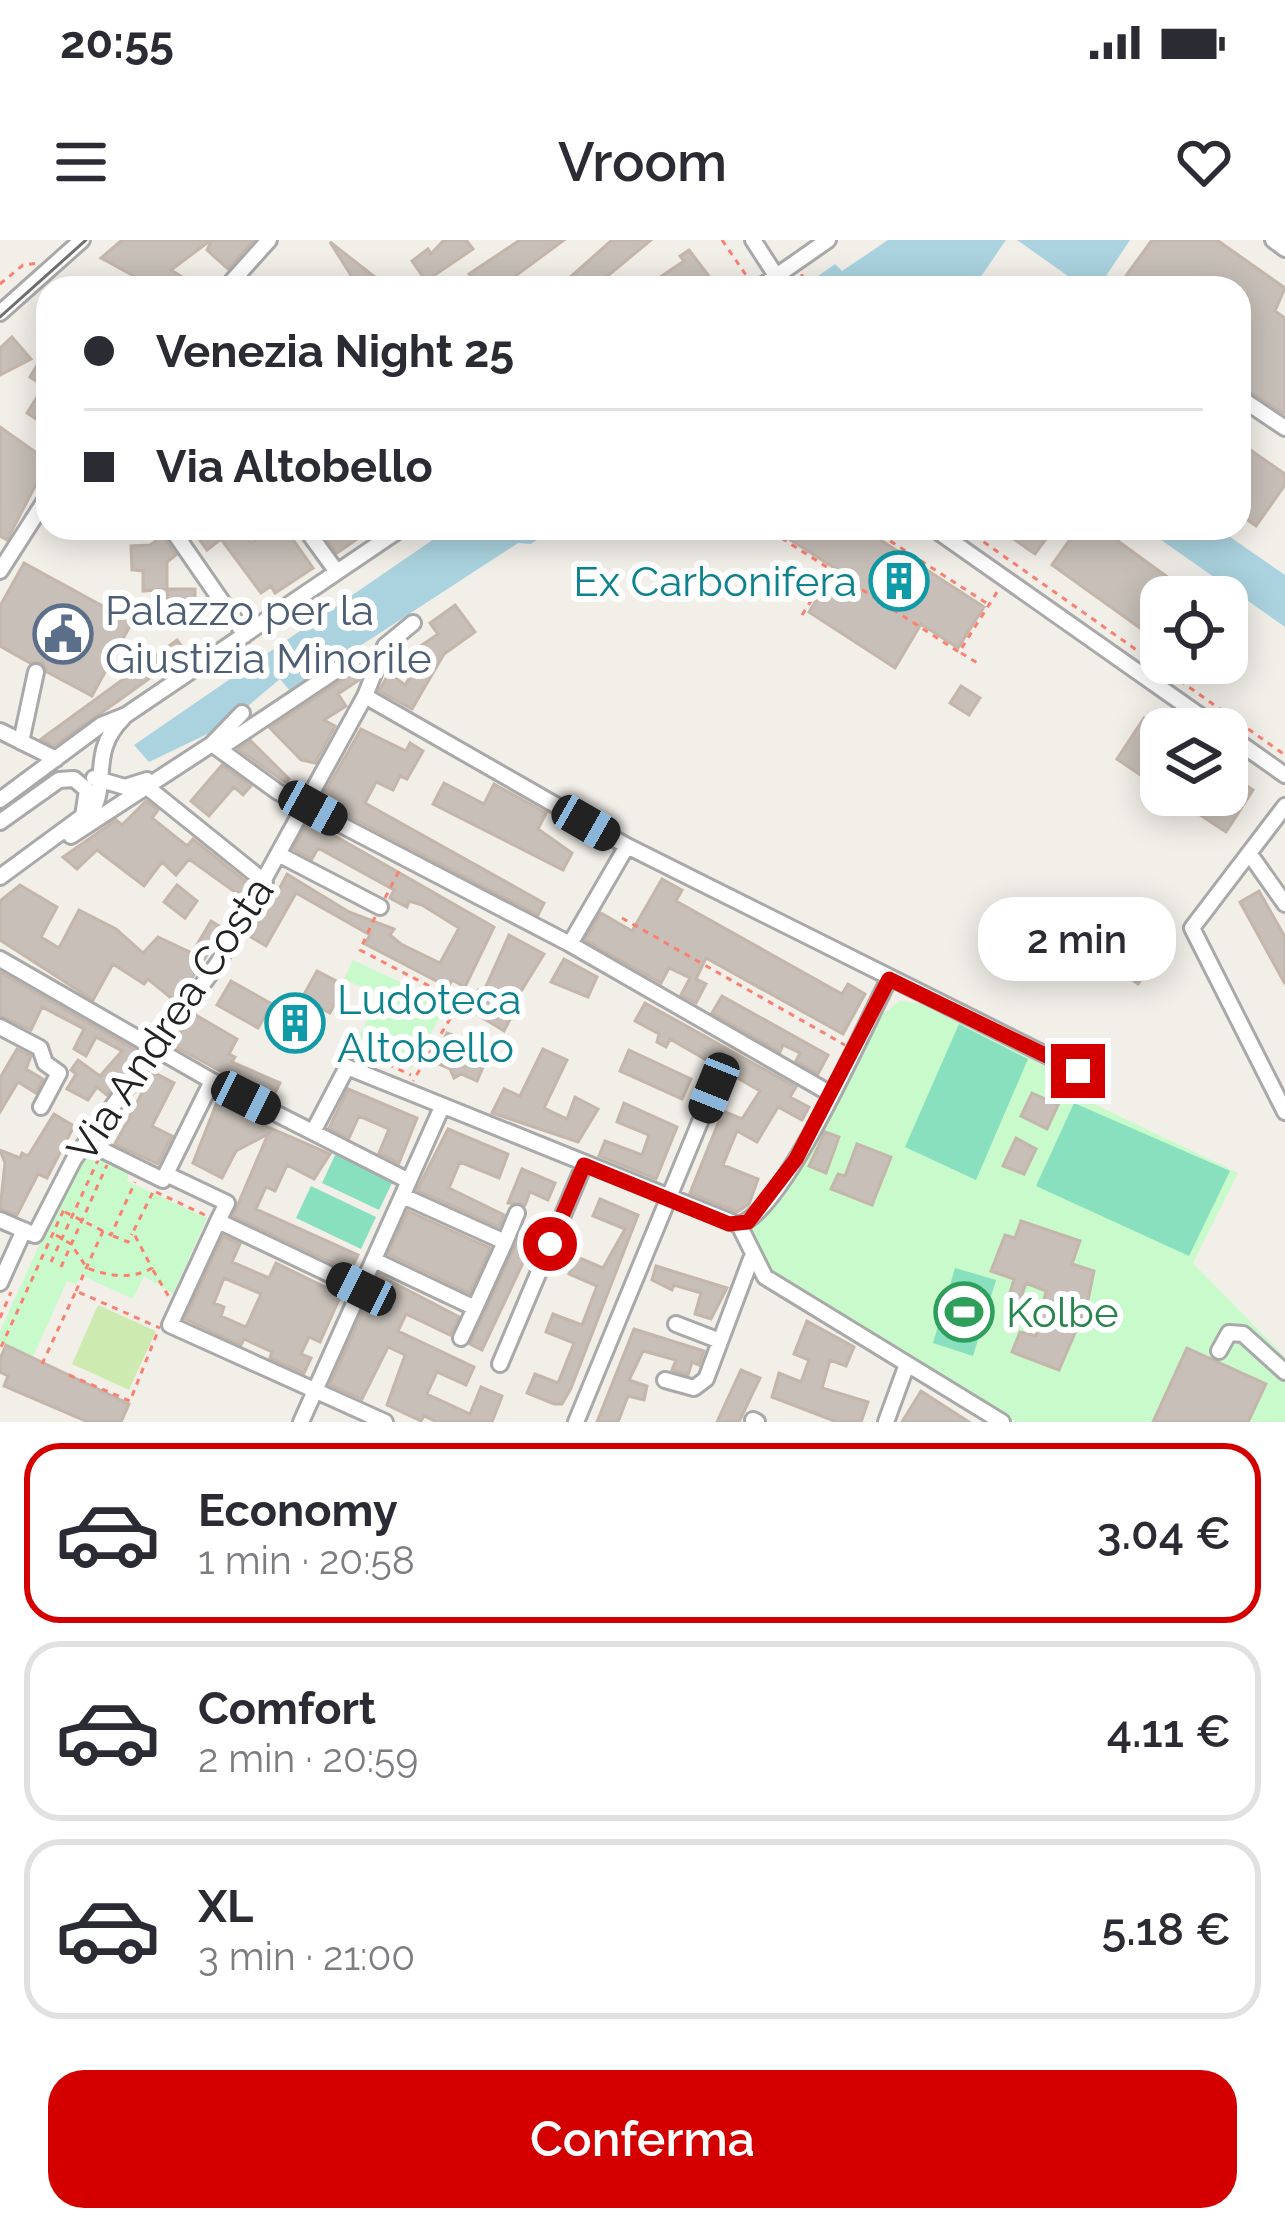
<!DOCTYPE html>
<html lang="it">
<head>
<meta charset="utf-8">
<style>
	:root { --surface:#fff; --page:#f2f2f3; --text:#2b2b33; --muted:#7c7c81; --line:#e1e1e2; --accent:#d40000 }
	body { margin:0; font-family:Raleway,sans-serif; background:var(--page); color:var(--text); height:100vh; display:flex; flex-direction:column; font-size:45px; white-space:nowrap }
	* { box-sizing:border-box; margin:0 }
	p { font-size:39px; color:var(--muted) }
	.icon { flex:none; width:66px; height:66px; fill:none; stroke:currentColor; stroke-width:2; stroke-linecap:round; stroke-linejoin:round }
	.map { position:relative; height:1182px; overflow:hidden }
	.sheet { display:flex; flex-direction:column; background:var(--surface); flex:1 }
	.sheet>* { flex:none }
	.guide { position:absolute; left:36px; top:36px; width:1215px; height:264px; border-radius:36px; box-shadow:0 6px 30px #0003; display:grid; align-content:center; height:264px; padding:0 48px; background:var(--surface) }
	.tools { position:absolute; left:1140px; top:336px; display:grid; gap:24px }
	.tools a { display:grid; place-items:center; width:108px; height:108px; border-radius:24px; background:var(--surface); box-shadow:0 6px 30px #0003; font-size:60px }
	.end { position:absolute; width:54px; height:54px; margin:-27px; border:15px solid #d40000; background:#fff; box-shadow:0 0 0 6px #fff }
	.from { border-radius:50% }
	.bubble { position:absolute; height:84px; border-radius:36px; background:var(--surface); box-shadow:0 6px 30px #0003; font-size:39px; font-weight:600; line-height:84px; text-align:center }
	.car { position:absolute; width:36px; height:72px; margin:-36px -18px; border-radius:15px; box-shadow:0 0 9px 3px #0007; background:linear-gradient(#222 24%,#8ab4d8 0 40%,#222 0 76%,#8ab4d8 0 86%,#222 0) }
	.guide b { display:flex; align-items:center; gap:42px; height:114px; font-size:45px }
	.guide b+b { border-top:3px solid var(--line) }
	.guide i { width:30px; height:30px; background:var(--text) }
	ul { padding:21px 0 0; list-style:none }
	li { display:flex; align-items:center; gap:36px; height:180px; margin:0 24px 18px; padding:0 24px; border:6px solid var(--line); border-radius:36px }
	li div { flex:1 }
	li b { display:block; font-size:45px }
	li em { font-style:normal; font-weight:600 }
	li.current { border-color:var(--accent) }
	li>.icon { width:108px; height:108px; stroke-width:1.5 }
	.cta { display:flex; gap:24px; margin-top:auto; padding:24px 48px }
	.cta a { flex:1; height:138px; border-radius:36px; background:var(--accent); color:#fff; font-size:48px; font-weight:600; line-height:138px; text-align:center }
	.status { display:flex; justify-content:space-between; align-items:center; height:84px; padding:0 60px; background:var(--surface); direction:ltr }
	.status svg { height:33px; fill:currentColor }
	header { display:flex; justify-content:space-between; align-items:center; height:156px; padding:0 48px; background:var(--surface); font-size:54px; font-weight:600 }
	.map>svg:first-child { display:block }
	.grass { fill:#cdebb0 }
	.park { fill:#c8facc }
	.pitch { fill:#88e0be }
	.water { fill:#aad3df }
	.building { fill:#c7bfb8; stroke:#c4b6ab; stroke-width:3; fill-rule:evenodd }
	.lines { fill:none; stroke-linecap:round; stroke-linejoin:round }
	.minor-casing { stroke:#a9a9a9; stroke-width:20 }
	.path { stroke:#fa8072; stroke-width:3; stroke-dasharray:6 6; stroke-linecap:butt }
	.minor { stroke:#fff; stroke-width:14 }
	.tram { stroke:#707070; stroke-width:3 }
	.route { stroke:#d40000; stroke-width:15 }
	.labels { text-anchor:middle; stroke-width:12; stroke-linejoin:round; paint-order:stroke }
	.culture-label { font-size:42px; fill:#0d838f; stroke:#fff; text-anchor:end }
	.service-label { font-size:42px; fill:#4e5e75; stroke:#fff; text-anchor:start }
	.street-label { font-size:42px; fill:#222; stroke:#fff }
	.leisure-label { font-size:42px; fill:#27864d; stroke:#fff; text-anchor:start }
</style>
</head>
<body>
<div class="status"><b>20:55</b><svg viewBox="0 0 49 12"><path d="M0 12V9h3v3zM5 12V6h3v6zM10 12V3h3v9zM15 12V0h3v12zM26 1h20v11H26zM47 4h2v5h-2z"/></svg></div>
<header><svg class="icon" aria-label="menu" viewBox="0 0 24 24"><path d="M4 6h16M4 12h16M4 18h16"/></svg>Vroom<svg class="icon" aria-label="heart" viewBox="0 0 24 24"><path d="M12 20l-8-8c-3-5 5-10 8-4 3-6 11-1 8 4z"/></svg></header>
<div class="map">
<svg width="1285" height="1182" viewBox="0 0 1285 1182">
	<rect width="100%" height="100%" fill="#f2efe9"/>
	<path class="grass" d="M 98,1065 L 156,1091 L 129,1150 L 72,1124 Z"/>
	<path class="park" d="M 353,720 L 447,764 L 412,828 L 355,803 L 380,756 L 344,739 Z
		M 900,761 L 918,763 L 1077,842 L 1090,862 L 1238,933 L 1193,1023 L 1285,1117 L 1285,1182 L 1015,1182 L 769,1031 L 750,991 L 781,954 L 871,783 Z
		M 82,911 L 129,933 L 127,941 L 207,978 L 173,1054 L 144,1036 L 133,1059 L 81,1035 L 76,1044 L 67,1041 L 33,1117 L 0,1105 L 0,1091 Z"/>
	<path class="pitch" d="M 959,784 L 1028,819 L 976,940 L 905,907 Z
		M 1074,863 L 1230,931 L 1189,1016 L 1036,946 Z
		M 336,913 L 393,941 L 379,970 L 322,943 Z
		M 311,946 L 376,977 L 361,1009 L 296,978 Z
		M 955,1028 L 996,1040 L 973,1116 L 933,1103 Z"/>
	<path class="water" d="M 888,0 L 1006,0 L 973,48 L 801,48 L 835,24 L 842,31 Z
		M 1017,0 L 1130,0 L 1098,48 L 1085,48 Z
		M 450,288 L 553,288 L 531,304 L 518,303 L 294,449 L 289,450 L 280,439 L 224,486 L 149,522 L 134,505 Z
		M 1144,288 L 1217,288 L 1285,335 L 1285,387 Z"/>
	<path class="building" d="M 122,0 L 211,0 L 171,30 L 200,48 L 156,48 L 101,18 Z
		M 212,0 L 254,0 L 228,29 L 207,10 Z
		M 444,0 L 466,0 L 473,9 L 426,41 L 412,21 L 428,9 L 431,14 Z
		M 520,0 L 564,0 L 499,48 L 479,48 L 469,34 Z
		M 612,0 L 651,0 L 593,48 L 558,48 Z
		M 1152,0 L 1217,0 L 1285,48 L 1275,71 L 1285,78 L 1285,174 L 1239,145 L 1239,48 L 1117,48 Z
		M 330,2 L 389,48 L 359,48 Z
		M 689,10 L 718,48 L 644,48 L 684,21 L 680,16 Z
		M 12,97 L 31,119 L 0,135 L 0,108 Z
		M 48,107 L 48,171 L 41,182 L 27,173 L 44,146 L 30,137 Z
		M 0,187 L 48,221 L 48,234 L 43,231 L 7,300 L 0,296 Z
		M 1239,202 L 1285,234 L 1285,245 L 1256,286 L 1239,274 Z
		M 191,288 L 240,288 L 251,303 L 273,288 L 285,288 L 313,328 L 275,353 L 271,346 L 261,353 L 221,299 L 207,310 Z
		M 331,288 L 373,288 L 337,313 L 323,294 Z
		M 792,288 L 862,288 L 984,367 L 958,408 L 921,384 L 895,428 L 809,372 L 836,329 L 786,297 Z
		M 998,288 L 1054,288 L 1035,314 Z
		M 1078,288 L 1100,288 L 1195,357 L 1161,357 L 1161,403 L 1052,325 Z
		M 163,296 L 176,315 L 167,322 L 167,349 L 143,351 L 143,331 L 132,330 L 131,306 L 150,305 Z
		M 24,323 L 132,382 L 92,456 L 47,432 L 43,423 L 30,423 L 0,406 L 0,366 Z
		M 167,349 L 195,349 L 195,376 L 167,377 Z
		M 455,365 L 475,392 L 444,414 L 412,469 L 379,451 L 389,433 L 405,445 L 424,413 L 419,407 L 438,394 L 430,383 Z
		M 177,400 L 186,412 L 125,456 L 54,506 L 41,499 Z
		M 366,424 L 359,440 L 338,454 L 346,466 L 324,480 L 335,486 L 315,523 L 301,520 L 270,488 Z
		M 961,446 L 980,458 L 969,475 L 950,463 Z
		M 1144,478 L 1161,489 L 1161,549 L 1117,519 Z
		M 361,489 L 406,511 L 410,503 L 423,511 L 407,539 L 400,536 L 393,550 L 376,542 L 365,563 L 544,663 L 538,675 L 320,561 Z
		M 251,501 L 289,539 L 286,543 L 238,509 Z
		M 222,525 L 251,546 L 243,555 L 234,547 L 209,576 L 191,561 Z
		M 1227,533 L 1253,550 L 1226,592 L 1170,555 L 1227,555 Z
		M 444,543 L 484,564 L 494,544 L 546,573 L 538,589 L 572,613 L 563,630 L 433,564 Z
		M 146,561 L 158,570 L 152,578 L 187,606 L 193,599 L 249,644 L 242,657 L 189,619 L 176,635 L 162,622 L 144,646 L 97,610 L 77,629 L 63,617 L 116,580 L 122,585 Z
		M 309,581 L 494,687 L 465,747 L 452,740 L 448,747 L 365,704 L 370,695 L 296,653 L 266,706 L 251,697 L 255,691 L 250,689 L 269,654 L 275,657 L 287,634 L 349,672 L 394,689 L 390,695 L 401,704 L 440,723 L 459,688 L 422,665 L 409,661 L 407,667 L 390,658 L 394,650 L 318,608 L 312,619 L 293,609 Z
		M 662,639 L 682,650 L 676,661 L 842,754 L 848,744 L 865,754 L 843,794 L 706,718 L 696,739 L 706,744 L 696,763 L 681,755 L 690,738 L 669,728 L 661,743 L 585,700 L 601,673 L 632,691 Z
		M 20,645 L 57,667 L 41,697 L 59,708 L 79,670 L 116,689 L 143,713 L 158,697 L 192,713 L 211,681 L 224,689 L 176,762 L 148,739 L 144,744 L 113,724 L 93,760 L 0,700 L 0,661 Z
		M 177,645 L 197,661 L 185,678 L 164,662 Z
		M 1259,651 L 1285,697 L 1285,744 L 1240,662 Z
		M 1147,694 L 1166,709 L 1138,744 L 1130,738 L 1140,725 L 1129,716 Z
		M 509,695 L 544,714 L 512,766 L 516,768 L 504,791 L 468,769 L 478,750 L 483,753 Z
		M 564,719 L 597,737 L 588,757 L 551,742 Z
		M 317,731 L 344,745 L 330,773 L 312,764 L 296,796 L 284,790 Z
		M 0,732 L 139,812 L 107,855 L 97,847 L 88,860 L 67,849 L 76,834 L 71,830 L 78,820 L 100,836 L 122,811 L 96,797 L 86,816 L 74,809 L 84,789 L 42,767 L 31,790 L 0,776 Z
		M 231,741 L 272,764 L 258,788 L 217,765 Z
		M 722,756 L 828,815 L 818,834 L 796,821 L 800,813 L 783,805 L 780,812 L 712,773 Z
		M 645,763 L 796,847 L 790,857 L 809,867 L 802,880 L 778,867 L 757,902 L 737,891 L 723,925 L 758,939 L 749,964 L 737,972 L 690,953 L 723,871 L 742,879 L 760,851 L 670,799 L 666,807 L 657,802 L 659,794 L 635,781 Z
		M 194,774 L 237,799 L 229,814 L 235,817 L 232,822 L 280,843 L 272,859 L 172,805 Z
		M 447,793 L 490,811 L 477,841 L 461,834 L 454,838 L 450,829 L 434,822 Z
		M 17,809 L 31,816 L 26,829 L 43,839 L 36,853 L 18,842 L 0,872 L 0,838 Z
		M 543,809 L 567,820 L 544,868 L 567,879 L 575,857 L 598,869 L 578,902 L 492,873 L 504,849 L 520,856 Z
		M 629,810 L 691,839 L 682,859 L 620,831 Z
		M 153,832 L 174,843 L 152,886 L 172,896 L 158,924 L 115,904 Z
		M 348,849 L 417,878 L 399,923 L 379,913 L 389,889 L 359,876 L 349,898 L 329,888 Z
		M 1032,853 L 1058,865 L 1047,889 L 1021,876 Z
		M 219,857 L 261,878 L 259,883 L 330,914 L 314,939 L 287,925 L 275,951 L 266,947 L 256,969 L 358,1015 L 350,1031 L 233,976 L 268,894 L 236,911 L 222,938 L 193,923 Z
		M 624,863 L 677,887 L 656,939 L 599,916 L 605,901 L 642,915 L 649,895 L 617,882 Z
		M 54,874 L 74,886 L 47,938 L 38,934 L 17,975 L 0,969 L 5,923 L 0,910 L 20,918 L 22,913 L 28,916 Z
		M 448,889 L 508,914 L 499,938 L 460,922 L 449,948 L 504,975 L 499,987 L 417,950 Z
		M 825,892 L 839,897 L 826,933 L 809,926 Z
		M 1016,898 L 1036,909 L 1024,934 L 1003,926 Z
		M 857,904 L 891,917 L 872,965 L 831,949 L 838,934 L 845,936 Z
		M 522,929 L 555,943 L 548,960 L 530,952 L 525,965 L 508,963 Z
		M 600,959 L 638,975 L 571,1148 L 562,1164 L 554,1164 L 527,1153 L 535,1134 L 558,1143 L 574,1103 L 546,1092 L 553,1074 L 582,1085 L 597,1046 L 569,1034 L 577,1017 L 603,1028 L 625,989 L 593,976 Z
		M 408,971 L 490,1008 L 470,1053 L 388,1014 Z
		M 1021,981 L 1080,1001 L 1072,1024 L 1094,1031 L 1087,1065 L 1059,1130 L 1012,1112 L 1020,1092 L 1036,1096 L 1046,1051 L 1026,1043 L 1020,1060 L 1009,1056 L 1014,1039 L 991,1031 L 1005,995 L 1015,998 Z
		M 523,988 L 536,995 L 482,1110 L 470,1104 Z
		M 223,996 L 240,1004 L 232,1022 L 269,1038 L 276,1023 L 341,1055 L 320,1102 L 309,1097 L 301,1114 L 311,1118 L 304,1133 L 270,1118 L 272,1112 L 244,1099 L 241,1105 L 185,1079 ZM 224,1038 L 261,1054 L 246,1087 L 221,1076 L 224,1067 L 214,1063 Z
		M 656,1026 L 727,1048 L 711,1079 L 695,1074 L 701,1053 L 674,1045 L 672,1050 L 652,1040 Z
		M 379,1035 L 459,1077 L 450,1095 L 406,1074 L 398,1091 L 474,1127 L 466,1145 L 437,1132 L 427,1154 L 470,1174 L 481,1147 L 502,1156 L 492,1182 L 437,1182 L 424,1176 L 421,1181 L 387,1165 L 405,1115 L 388,1107 L 362,1159 L 330,1145 Z
		M 807,1081 L 854,1107 L 846,1126 L 830,1120 L 822,1148 L 868,1162 L 861,1182 L 837,1182 L 772,1157 L 779,1133 L 801,1142 L 809,1120 L 794,1114 Z
		M 634,1089 L 704,1111 L 699,1125 L 692,1122 L 688,1135 L 672,1130 L 676,1120 L 643,1111 L 629,1140 L 647,1146 L 644,1160 L 628,1156 L 618,1182 L 597,1182 Z
		M 6,1105 L 129,1164 L 121,1182 L 88,1182 L 4,1146 L 8,1136 L 0,1132 L 0,1119 Z
		M 1187,1108 L 1266,1144 L 1248,1182 L 1153,1182 Z
		M 741,1130 L 760,1138 L 739,1182 L 717,1182 Z
		M 921,1151 L 969,1182 L 902,1182 Z"/>
	<g class="lines">
		<g class="minor-casing">
			<path id="minor" d="M 753,0 L 784,48
				M 1273,0 L 1285,9
				M 226,48 L 269,0
				M 759,48 L 828,0
				M 0,73 L 82,0
				M 1239,157 L 1285,188
				M 171,288 L 245,395
				M 305,288 L 337,332
				M 933,288 L 1219,489
				M 0,331 L 48,256
				M 365,456 L 627,606 L 1078,831
				M 0,491 L 56,519
				M 1227,494 L 1285,535
				M 21,502 L 36,432
				M 212,504 L 278,552 L 570,704 L 831,854
				M 220,508 L 358,416
				M 94,538 L 125,547 L 147,540
				M 147,547 L 265,642
				M 0,560 L 101,485 L 126,475 L 402,288
				M 1285,566 L 1192,688 L 1285,872
				M 88,577 C 112,546 87,514 123,478
				M 0,582 L 59,540 L 74,539 L 87,550 L 83,576 L 0,637
				M 71,596 L 212,504 L 242,473
				M 1249,613 L 1285,664
				M 280,615 L 380,667
				M 570,704 L 627,606
				M 0,719 L 212,841 L 409,941
				M 0,787 L 40,808 L 45,823 L 59,833 L 41,867
				M 313,892 L 347,827 L 739,985 C 786,968 863,789 889,739
				M 86,902 L 163,940 L 212,841
				M 166,934 L 227,963 L 218,981
				M 0,980 L 35,995 L 74,919 L 218,723 L 365,456 L 385,406 L 413,383
				M 739,985 L 765,1037 L 1002,1182
				M 505,1002 L 517,973
				M 374,1020 L 475,1068 L 505,1002 L 403,956
				M 0,1043 L 24,990
				M 361,1049 L 218,981 L 170,1085 L 385,1182
				M 676,1084 L 720,1101
				M 461,1098 L 475,1068
				M 1219,1111 L 1229,1093 L 1243,1094 L 1285,1132
				M 500,1124 L 584,925
				M 665,1140 L 694,1148 L 706,1139 L 751,1019
				M 753,1180 L 757,1182
				M 301,1182 L 442,867
				M 576,1182 L 714,848
				M 886,1182 L 906,1127"/>
		</g>
		<path class="path" d="M 722,0 L 748,38
			M 0,44 L 23,25 L 39,23
			M 802,48 L 802,34
			M 785,288 L 780,297 L 959,412 L 999,349
			M 870,288 L 988,364
			M 964,288 L 1285,515
			M 802,375 L 830,331
			M 961,413 L 981,425
			M 385,658 L 400,629
			M 375,677 L 360,710 L 460,762 L 413,841
			M 622,678 L 845,805
			M 357,815 L 359,811 L 411,835
			M 156,952 L 207,976
			M 65,972 L 103,991
			M 56,995 L 71,1004 L 87,1028 C 109,1036 131,1040 152,1028 L 133,992 L 153,952
			M 113,996 L 128,1002 L 132,994
			M 51,1022 L 98,920
			M 61,1027 L 107,925
			M 153,1030 L 169,1057
			M 76,1051 L 103,991 L 111,995 L 135,942
			M 0,1078 L 11,1052
			M 1,1107 L 65,967
			M 42,1124 L 76,1051 L 160,1088
			M 69,1135 L 130,1161 L 158,1091"/>
		<use href="#minor" class="minor"/>
		<path class="tram" d="M 0,77 L 86,0"/>
	</g>
	<g class="lines">
		<path class="route" d="M 550,1004 L 584,925 L 729,984 L 748,982 L 796,919 L 889,739 L 1078,831"/>
	</g>
	<defs>
		<g id="building-ring" transform="scale(3)"><circle r="9.5" fill="#fff" stroke="#0f9aa8" stroke-width="1.5"/><path d="M-4-6H4V6H1V3H-1V6H-4ZM-2.5-4.3h1.7v1.8h-1.7ZM.8-4.3h1.7v1.8H.8ZM-2.5-1h1.7V.8h-1.7ZM.8-1h1.7V.8H.8Z" fill="#0f9aa8"/></g>
		<g id="civic-ring" transform="scale(3)"><circle r="9.5" fill="#fff" stroke="#5c6f8a" stroke-width="1.5"/><path d="M-.6-6.5H3V-4.5H.6V-3L4-1V1h2V6H-6V1h2V-1L-.6-3ZM-1.2 2.5V6h2.4V2.5Z" fill="#5c6f8a"/></g>
		<g id="stadium-ring" transform="scale(3)"><circle r="9.5" fill="#fff" stroke="#2e9e5b" stroke-width="1.5"/><path d="M0-5a6.5 5 0 1 0 0 10a6.5 5 0 1 0 0-10ZM-3.5-1.8h7v3.6h-7Z" fill="#2e9e5b"/></g>
	</defs>
	<g fill-rule="evenodd">
		<use href="#building-ring" x="899" y="341"/>
		<use href="#civic-ring" x="63" y="394"/>
		<use href="#building-ring" x="295" y="783"/>
		<use href="#stadium-ring" x="964" y="1072"/>
	</g>
	<g class="labels">
		<g class="culture-label">
			<text x="857" y="356">Ex Carbonifera</text>
			<text x="337" y="774" text-anchor="start">Ludoteca<tspan x="337" dy="48">Altobello</tspan></text>
		</g>
		<g class="service-label">
			<text x="105" y="385">Palazzo per la<tspan x="105" dy="48">Giustizia Minorile</tspan></text>
		</g>
		<g class="street-label">
			<text transform="translate(170 779) rotate(-56)" y="15">Via Andrea Costa</text>
		</g>
		<g class="leisure-label">
			<text x="1006" y="1087">Kolbe</text>
		</g>
	</g>
</svg>
<div class="tools">
<a><svg class="icon" aria-label="locate" viewBox="0 0 24 24"><circle cx="12" cy="12" r="6"/><path d="M12 2v4M12 18v4M2 12h4M18 12h4"/></svg></a>
<a><svg class="icon" aria-label="layers" viewBox="0 0 24 24"><path d="M12 4l9 5-9 5-9-5zM3 14l9 5 9-5"/></svg></a>
</div>
<i class="end from" style="left:550px;top:1004px"></i>
<i class="end" style="left:1078px;top:831px"></i>
<div class="bubble" style="left:978px;top:657px;width:198px">2 min</div>
<i class="car" style="left:313px;top:568px;rotate:119deg"></i>
<i class="car" style="left:586px;top:583px;rotate:120deg"></i>
<i class="car" style="left:714px;top:848px;rotate:202deg"></i>
<i class="car" style="left:246px;top:858px;rotate:117deg"></i>
<i class="car" style="left:361px;top:1049px;rotate:296deg"></i>
<div class="guide">
<b><i class="from"></i>Venezia Night 25</b>
<b><i></i>Via Altobello</b>
</div>
</div>
<section class="sheet">
<ul>
<li class="current"><svg class="icon" aria-label="car" viewBox="0 0 24 24"><path d="M5 17H2v-5l4-1 3-4h7l3 4 3 1v5h-3M9 17h6M6 11h13"/><circle cx="7" cy="17" r="2"/><circle cx="17" cy="17" r="2"/></svg><div><b>Economy</b><p>1 min · 20:58</p></div><em>3.04 €</em></li>
<li><svg class="icon" aria-label="car" viewBox="0 0 24 24"><path d="M5 17H2v-5l4-1 3-4h7l3 4 3 1v5h-3M9 17h6M6 11h13"/><circle cx="7" cy="17" r="2"/><circle cx="17" cy="17" r="2"/></svg><div><b>Comfort</b><p>2 min · 20:59</p></div><em>4.11 €</em></li>
<li><svg class="icon" aria-label="car" viewBox="0 0 24 24"><path d="M5 17H2v-5l4-1 3-4h7l3 4 3 1v5h-3M9 17h6M6 11h13"/><circle cx="7" cy="17" r="2"/><circle cx="17" cy="17" r="2"/></svg><div><b>XL</b><p>3 min · 21:00</p></div><em>5.18 €</em></li>
</ul>
<div class="cta"><a>Conferma</a></div>
</section>
</body>
</html>
